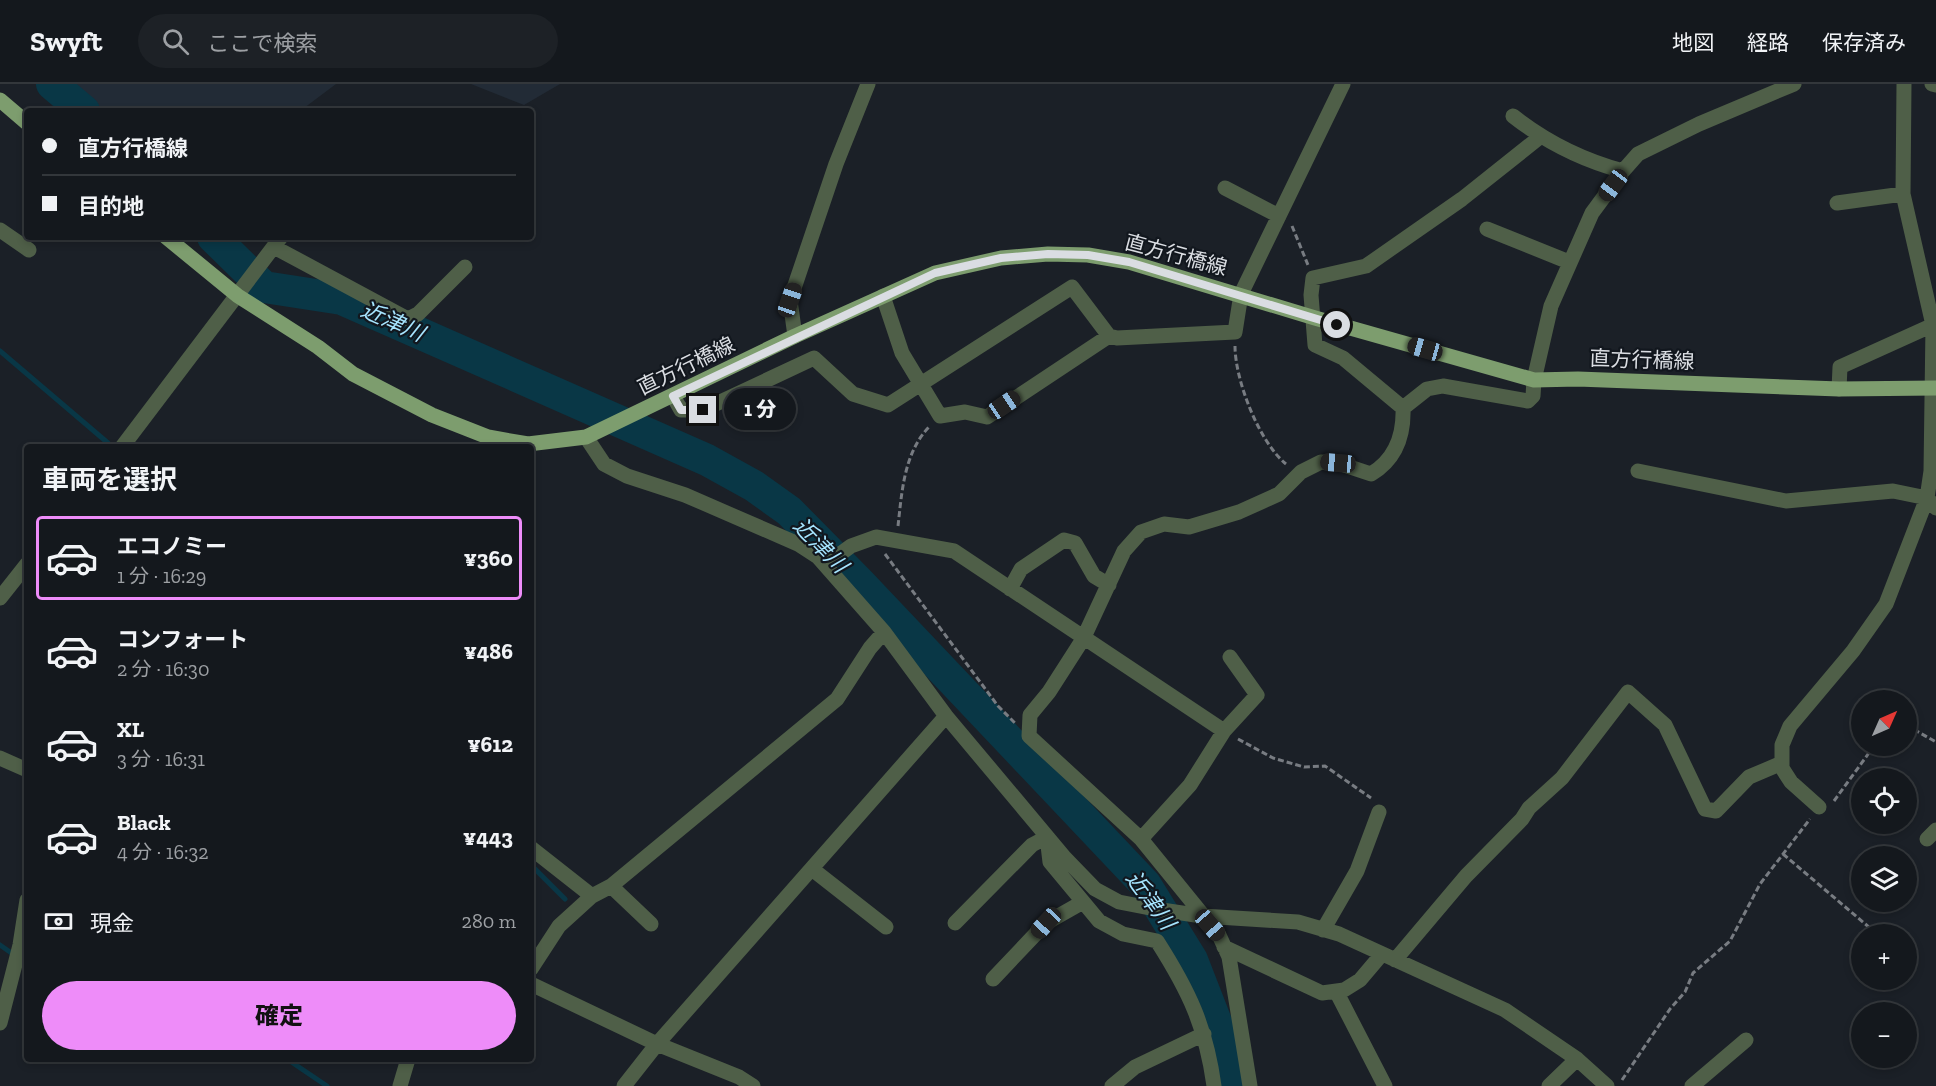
<!DOCTYPE html>
<html lang="ja">
<head>
<meta charset="utf-8">
<style>
	:root { --surface:#14181d; --page:#1d2126; --text:#f1f3f6; --muted:#9da0a4; --line:#33373b; --accent:#ee8cf9 }
	body { margin:0; font-family:"Zilla Slab","Noto Sans JP",serif; background:var(--page); color:var(--text); height:100vh; display:flex; flex-direction:column; font-size:22px; white-space:nowrap }
	* { box-sizing:border-box; margin:0 }
	p { font-size:20px; color:var(--muted) }
	.icon { flex:none; width:33px; height:33px; fill:none; stroke:currentColor; stroke-width:2; stroke-linecap:round; stroke-linejoin:round }
	.map { position:relative; flex:1; overflow:hidden }
	.details { position:absolute; left:24px; top:360px; width:510px; height:618px; display:flex; flex-direction:column; background:var(--surface); border-radius:6px; box-shadow:0 3px 9px #0003,0 0 0 2px var(--line) }
	.details>* { flex:none }
	.banner { position:absolute; left:24px; top:24px; width:510px; height:132px; border-radius:6px; box-shadow:0 3px 9px #0003,0 0 0 2px var(--line); display:grid; align-content:center; height:132px; padding:0 18px; background:var(--surface) }
	.needle { width:39px; rotate:45deg }
	.controls { position:absolute; left:1851px; top:606px; display:grid; gap:12px }
	.controls a { display:grid; place-items:center; width:66px; height:66px; border-radius:50%; background:var(--surface); box-shadow:0 3px 9px #0003,0 0 0 2px var(--line); font-size:30px }
	.end { position:absolute; width:27px; height:27px; margin:-14px; border:8px solid #dadde2; background:#111; box-shadow:0 0 0 3px #111 }
	.from { border-radius:50% }
	.bubble { position:absolute; height:42px; border-radius:21px; background:var(--surface); box-shadow:0 3px 9px #0003,0 0 0 2px var(--line); font-size:20px; font-weight:800; line-height:42px; text-align:center }
	.car { position:absolute; width:18px; height:36px; margin:-18px -9px; border-radius:8px; box-shadow:0 0 4px 2px #0007; background:linear-gradient(#222 24%,#8ab4d8 0 40%,#222 0 76%,#8ab4d8 0 86%,#222 0) }
	.banner b { display:flex; align-items:center; gap:21px; height:57px; font-size:22px }
	.banner b+b { border-top:2px solid var(--line) }
	.banner i { width:15px; height:15px; background:var(--text) }
	ul { padding:0; list-style:none }
	li { display:flex; align-items:center; gap:18px; height:84px; margin:0 12px 9px; padding:0 6px; border:3px solid transparent; border-radius:6px }
	li div { flex:1 }
	li b { display:block; font-size:22px }
	li em { font-style:normal; font-weight:800 }
	li.current { border-color:var(--accent) }
	li>.icon { width:54px; height:54px; stroke-width:1.5 }
	h2 { padding:0 18px; font-size:27px; line-height:72px }
	.pay { display:flex; align-items:center; gap:15px; height:66px; padding:0 18px; font-size:22px }
	.pay p { margin-inline-start:auto }
	.cta { display:flex; gap:12px; margin-top:auto; padding:12px 18px }
	.cta a { flex:1; height:69px; border-radius:36px; background:var(--accent); color:#111; font-size:24px; font-weight:800; line-height:69px; text-align:center }
	header { display:flex; align-items:center; gap:36px; box-sizing:border-box; height:84px; padding:0 30px; background:var(--surface); border-bottom:2px solid var(--line) }
	header strong { font-size:28px }
	nav { display:flex; gap:33px; margin-inline-start:auto; font-size:21px }
	.search { width:420px; height:54px; background:var(--page); display:flex; align-items:center; gap:15px; box-sizing:border-box; padding:0 21px; border-radius:33px; color:var(--muted); font-size:22px }
	.map>svg:first-child { display:block }
	.built { fill:#222b36 }
	.lines { fill:none; stroke-linecap:round; stroke-linejoin:round }
	.stream { stroke:#093746; stroke-width:5 }
	.river { stroke:#093746; stroke-width:32 }
	.path { stroke:#787c82; stroke-width:3; stroke-dasharray:6 3; stroke-linecap:butt }
	.minor { stroke:#4f5f48; stroke-width:15 }
	.major { stroke:#7d9d6e; stroke-width:15 }
	.route { stroke:#dadde2; stroke-width:8 }
	.labels { text-anchor:middle; stroke-width:4.5; stroke-linejoin:round; paint-order:stroke }
	.street-label { font-size:21px; fill:#dadde2; stroke:#12171e }
	.water-label { font-size:22px; font-style:italic; fill:#a6e5ff; stroke:#12171e }
</style>
</head>
<body>
<header>
<strong>Swyft</strong>
<div class="search"><svg class="icon" aria-label="search" viewBox="0 0 24 24"><circle cx="10" cy="10" r="6"/><path d="M15 15l6 6"/></svg>ここで検索</div>
<nav><a>地図</a><a>経路</a><a>保存済み</a></nav>
</header>
<div class="map">
<svg width="1936" height="1002" viewBox="0 0 1936 1002">
	<rect width="100%" height="100%" fill="#1b2027"/>
	<path class="built" d="M 64,0 L 336,0 L 300,27 L 95,27 Z
		M 471,0 L 560,0 L 524,21 Z"/>
	<g class="lines">
		<path class="stream" d="M 0,267 L 108,359 L 108,363
			M 531,781 L 565,815
			M 0,861 L 27,880
			M 287,975 L 327,1002"/>
		<path class="river" d="M 52,0 L 84,27
			M 213,153 L 264,203 L 342,215 L 707,376 L 754,402 L 789,427 L 860,499 L 1145,800 L 1192,876 L 1225,961 L 1230,1002"/>
		<path class="path" d="M 1292,142 L 1308,181
			M 1235,262 C 1235,296 1259,358 1286,380
			M 898,442 C 902,407 904,368 930,342
			M 885,470 L 998,622 L 1015,639
			M 1906,641 L 1936,658
			M 1238,655 L 1273,674 L 1304,683 L 1325,682 L 1371,714
			M 1834,717 L 1874,662
			M 1783,770 L 1877,850
			M 1622,996 L 1670,925 L 1685,908 L 1693,889 L 1730,857 L 1760,800 L 1810,735"/>
		<path class="minor" d="M 1932,0 L 1936,1
			M 1513,32 C 1546,58 1582,76 1623,87
			M 1225,104 L 1279,132
			M 1837,119 L 1903,110
			M 1487,145 L 1569,178
			M 0,146 L 29,166
			M 274,163 L 408,235 L 418,230 L 465,183
			M 883,212 L 902,269 L 940,332 L 965,328 L 987,333 L 1109,252
			M 795,252 L 790,216 L 836,80 L 868,0
			M 1839,305 L 1840,283 L 1933,241
			M 673,312 L 681,326 L 703,326 L 814,274 L 853,310 L 888,321 L 1072,203 L 1109,252 L 1117,254 L 1235,248 L 1241,210 L 1343,0
			M 1403,324 L 1427,305 L 1443,302 L 1528,317 L 1533,312 L 1534,296 L 1551,222 L 1592,129 L 1623,87 L 1638,70 L 1699,40 L 1794,0
			M 586,353 L 604,380 L 627,392 L 685,411 L 798,460 L 818,473 L 884,548 L 946,632 L 1065,774 L 1095,805 L 1119,818 L 1155,825 L 1202,832 L 1298,838 L 1339,850 L 1505,926 L 1577,975 L 1607,1002
			M 122,363 L 281,153
			M 1638,387 L 1786,417 L 1893,407 L 1927,414 L 1936,424
			M 825,481 L 851,462 L 876,453 L 954,467 L 1224,647 L 1190,701 L 1141,755
			M 1010,505 L 1021,485 L 1064,456 L 1075,459 L 1094,492 L 1109,501
			M 0,514 L 27,480
			M 1224,647 L 1257,611 L 1230,573
			M 0,674 L 27,686
			M 1819,723 L 1791,698 L 1782,684 L 1782,661 L 1790,642 L 1853,567 L 1886,520 L 1927,414 L 1931,387 L 1933,241 L 1903,110 L 1904,0
			M 1927,755 L 1936,746
			M 531,764 L 592,812 L 611,802 L 837,615 L 870,564 L 884,548
			M 812,785 L 886,843
			M 611,802 L 651,840
			M 955,839 L 1032,761 L 1047,753 L 1050,778 L 1099,837 L 1123,850 L 1157,857 C 1189,907 1206,943 1214,1002
			M 1323,846 L 1357,787 L 1379,728
			M 1224,863 L 1322,909 L 1344,906 L 1360,896 L 1382,870
			M 1395,876 L 1466,792 L 1522,735 L 1529,724 L 1562,694 L 1628,608 L 1665,641 L 1705,725 L 1716,727 L 1749,693 L 1782,679
			M 531,885 L 559,842 L 592,812
			M 993,895 L 1046,839 L 1083,818
			M 531,900 L 657,960 L 739,993 L 753,1002
			M 1336,907 L 1385,1002
			M 0,939 L 20,861 L 27,816
			M 400,1002 L 408,975
			M 624,1002 L 657,960 L 946,632
			M 1112,1002 L 1135,983 L 1204,950
			M 1250,1002 L 1229,873 L 1219,851 L 1141,755 L 1029,652 L 1030,631 L 1049,608 L 1083,555 L 1124,467 L 1141,448 L 1164,440 L 1189,443 L 1239,428 L 1279,410 L 1301,388 L 1321,378 L 1338,379 L 1371,390 C 1396,375 1404,351 1403,324 L 1343,274 L 1315,261 L 1311,211 L 1313,194 L 1366,182 L 1462,115 L 1540,53
			M 1549,1002 L 1577,975
			M 1692,1002 L 1746,956"/>
		<path class="major" d="M 0,16 L 27,39
			M 166,153 L 238,212 L 318,263 L 353,290 L 432,331 L 488,353 L 528,360 L 586,353 L 795,252 L 935,189 L 1001,174 L 1048,170 L 1088,171 L 1129,178 L 1315,234 L 1534,296 L 1578,295 L 1839,305 L 1936,304"/>
	</g>
	<g class="lines">
		<path class="route" d="M 703,326 L 681,326 L 673,312 L 935,189 L 1001,174 L 1048,170 L 1088,171 L 1129,178 L 1337,241"/>
	</g>
	<g class="labels">
		<g class="street-label">
			<text transform="translate(1176 171) rotate(15)" y="7">直方行橋線</text>
			<text transform="translate(1642 276) rotate(2)" y="7">直方行橋線</text>
			<text transform="translate(686 282) rotate(-26)" y="7">直方行橋線</text>
		</g>
		<g class="water-label">
			<text transform="translate(393 237) rotate(24)" y="8">近津川</text>
			<text transform="translate(821 461) rotate(46)" y="8">近津川</text>
			<text transform="translate(1151 816) rotate(54)" y="8">近津川</text>
		</g>
	</g>
</svg>
<div class="controls">
<a><svg class="needle" viewBox="-14 -14 28 28"><path d="M0-13l5 13h-10z" fill="#e53935"/><path d="M0 13l5-13h-10z" fill="#9da0a4"/></svg></a>
<a><svg class="icon" aria-label="locate" viewBox="0 0 24 24"><circle cx="12" cy="12" r="6"/><path d="M12 2v4M12 18v4M2 12h4M18 12h4"/></svg></a>
<a><svg class="icon" aria-label="layers" viewBox="0 0 24 24"><path d="M12 4l9 5-9 5-9-5zM3 14l9 5 9-5"/></svg></a>
<a>+</a>
<a>−</a>
</div>
<i class="end from" style="left:1337px;top:241px"></i>
<i class="end" style="left:703px;top:326px"></i>
<div class="bubble" style="left:724px;top:304px;width:72px">1 分</div>
<i class="car" style="left:1613px;top:101px;rotate:217deg"></i>
<i class="car" style="left:790px;top:216px;rotate:19deg"></i>
<i class="car" style="left:1425px;top:265px;rotate:286deg"></i>
<i class="car" style="left:1004px;top:321px;rotate:56deg"></i>
<i class="car" style="left:1338px;top:379px;rotate:275deg"></i>
<i class="car" style="left:1046px;top:839px;rotate:223deg"></i>
<i class="car" style="left:1210px;top:841px;rotate:139deg"></i>
<div class="banner">
<b><i class="from"></i>直方行橋線</b>
<b><i></i>目的地</b>
</div>
<section class="details">
<h2>車両を選択</h2>
<ul>
<li class="current"><svg class="icon" aria-label="car" viewBox="0 0 24 24"><path d="M5 17H2v-5l4-1 3-4h7l3 4 3 1v5h-3M9 17h6M6 11h13"/><circle cx="7" cy="17" r="2"/><circle cx="17" cy="17" r="2"/></svg><div><b>エコノミー</b><p>1 分 · 16:29</p></div><em>¥360</em></li>
<li><svg class="icon" aria-label="car" viewBox="0 0 24 24"><path d="M5 17H2v-5l4-1 3-4h7l3 4 3 1v5h-3M9 17h6M6 11h13"/><circle cx="7" cy="17" r="2"/><circle cx="17" cy="17" r="2"/></svg><div><b>コンフォート</b><p>2 分 · 16:30</p></div><em>¥486</em></li>
<li><svg class="icon" aria-label="car" viewBox="0 0 24 24"><path d="M5 17H2v-5l4-1 3-4h7l3 4 3 1v5h-3M9 17h6M6 11h13"/><circle cx="7" cy="17" r="2"/><circle cx="17" cy="17" r="2"/></svg><div><b>XL</b><p>3 分 · 16:31</p></div><em>¥612</em></li>
<li><svg class="icon" aria-label="car" viewBox="0 0 24 24"><path d="M5 17H2v-5l4-1 3-4h7l3 4 3 1v5h-3M9 17h6M6 11h13"/><circle cx="7" cy="17" r="2"/><circle cx="17" cy="17" r="2"/></svg><div><b>Black</b><p>4 分 · 16:32</p></div><em>¥443</em></li>
</ul>
<div class="pay"><svg class="icon" aria-label="cash" viewBox="0 0 24 24"><path d="M3 7h18v10H3z"/><circle cx="12" cy="12" r="2"/></svg>現金<p>280 m</p></div>
<div class="cta"><a>確定</a></div>
</section>
</div>
</body>
</html>
